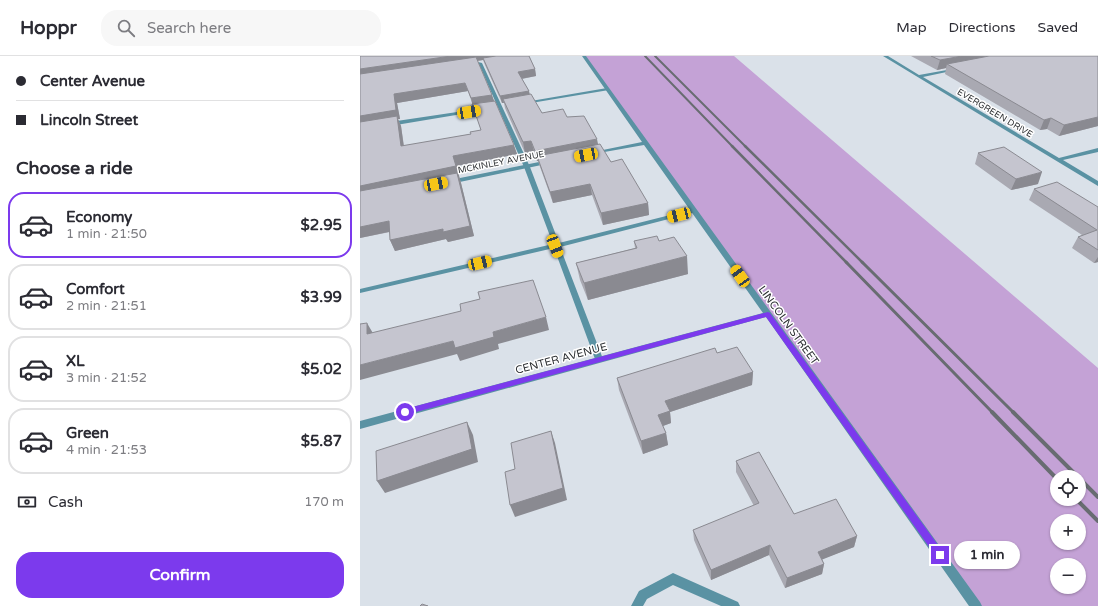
<!DOCTYPE html>
<html lang="en">
<head>
<meta charset="utf-8">
<style>
	:root { --surface:#fff; --page:#f7f7f7; --text:#2b2b33; --muted:#7c7c81; --line:#e1e1e2; --accent:#7c3aed }
	body { margin:0; font-family:"Varela Round",sans-serif; background:var(--page); color:var(--text); height:100vh; display:flex; flex-direction:column; font-size:15px; white-space:nowrap }
	* { box-sizing:border-box; margin:0 }
	p { font-size:13px; color:var(--muted) }
	.icon { flex:none; width:22px; height:22px; fill:none; stroke:currentColor; stroke-width:2; stroke-linecap:round; stroke-linejoin:round }
	.map { position:relative; flex:1; overflow:hidden }
	.side { display:flex; flex-direction:column; background:var(--surface); width:360px }
	.side>* { flex:none }
	.banner { display:grid; align-content:center; height:88px; padding:0 16px; background:var(--surface) }
	.buttons { position:absolute; left:690px; top:414px; display:grid; gap:8px }
	.buttons a { display:grid; place-items:center; width:36px; height:36px; border-radius:50%; background:var(--surface); box-shadow:0 1px 3px #0004; font-size:20px }
	.end { position:absolute; width:18px; height:18px; margin:-9px; border:5px solid #7c3aed; background:#fff; box-shadow:0 0 0 2px #fff }
	.from { border-radius:50% }
	.bubble { position:absolute; height:28px; border-radius:14px; background:var(--surface); box-shadow:0 1px 3px #0004; font-size:13px; font-weight:700; line-height:28px; text-align:center }
	.car { position:absolute; width:12px; height:24px; margin:-12px -6px; border-radius:5px; box-shadow:0 0 3px 1px #0007; background:linear-gradient(#f5c518 24%,#345 0 40%,#f5c518 0 76%,#345 0 86%,#f5c518 0) }
	.banner b { display:flex; align-items:center; gap:14px; height:38px; font-size:15px }
	.banner b+b { border-top:1px solid var(--line) }
	.banner i { width:10px; height:10px; background:var(--text) }
	ul { padding:0; list-style:none }
	li { display:flex; align-items:center; gap:12px; height:66px; margin:0 8px 6px; padding:0 8px; border:2px solid var(--line); border-radius:16px }
	li div { flex:1 }
	li b { display:block; font-size:15px }
	li em { font-style:normal; font-weight:700 }
	li.selected { border-color:var(--accent) }
	li>.icon { width:36px; height:36px; stroke-width:1.5 }
	h2 { padding:0 16px; font-size:18px; line-height:48px }
	.pay { display:flex; align-items:center; gap:10px; height:44px; padding:0 16px; font-size:15px }
	.pay p { margin-inline-start:auto }
	.action { display:flex; gap:8px; margin-top:auto; padding:8px 16px }
	.action a { flex:1; height:46px; border-radius:16px; background:var(--accent); color:#fff; font-size:16px; font-weight:700; line-height:46px; text-align:center }
	header { display:flex; align-items:center; gap:24px; box-sizing:border-box; height:56px; padding:0 20px; background:var(--surface); border-bottom:1px solid var(--line) }
	header strong { font-size:19px }
	nav { display:flex; gap:22px; margin-inline-start:auto; font-size:14px }
	.search { width:280px; height:36px; background:var(--page); display:flex; align-items:center; gap:10px; box-sizing:border-box; padding:0 14px; border-radius:16px; color:var(--muted); font-size:15px }
	main { display:flex; flex:1; min-height:0 }
	.map>svg:first-child { display:block }
	.green { fill:#c4a2d6; fill-rule:evenodd }
	.lines { fill:none; stroke-linecap:round; stroke-linejoin:round }
	.service { fill:#5a92a3; fill-rule:evenodd }
	.minor { fill:#5a92a3; fill-rule:evenodd }
	.rail-far3 { stroke:#686c71; stroke-width:2 }
	.rail-far2 { stroke:#686c71; stroke-width:2.5 }
	.rail-far1 { stroke:#686c71; stroke-width:3 }
	.rail { stroke:#686c71; stroke-width:4 }
	.wall { fill:#a9a9b2; fill-rule:evenodd }
	.shaded-wall { fill:#8a8a91 }
	.building { fill:#c5c5cf; stroke:#8a8a91 }
	.route { fill:#7c3aed }
	.labels { text-anchor:middle; stroke-width:3; stroke-linejoin:round; paint-order:stroke }
	.far-street-label { font-size:9px; fill:#2d3033; stroke:#fff }
	.street-label { font-size:11px; fill:#2d3033; stroke:#fff }
</style>
</head>
<body>
<header>
<strong>Hoppr</strong>
<div class="search"><svg class="icon" aria-label="search" viewBox="0 0 24 24"><circle cx="10" cy="10" r="6"/><path d="M15 15l6 6"/></svg>Search here</div>
<nav><a>Map</a><a>Directions</a><a>Saved</a></nav>
</header>
<main>
<section class="side">
<div class="banner">
<b><i class="from"></i>Center Avenue</b>
<b><i></i>Lincoln Street</b>
</div>
<h2>Choose a ride</h2>
<ul>
<li class="selected"><svg class="icon" aria-label="car" viewBox="0 0 24 24"><path d="M5 17H2v-5l4-1 3-4h7l3 4 3 1v5h-3M9 17h6M6 11h13"/><circle cx="7" cy="17" r="2"/><circle cx="17" cy="17" r="2"/></svg><div><b>Economy</b><p>1 min · 21:50</p></div><em>$2.95</em></li>
<li><svg class="icon" aria-label="car" viewBox="0 0 24 24"><path d="M5 17H2v-5l4-1 3-4h7l3 4 3 1v5h-3M9 17h6M6 11h13"/><circle cx="7" cy="17" r="2"/><circle cx="17" cy="17" r="2"/></svg><div><b>Comfort</b><p>2 min · 21:51</p></div><em>$3.99</em></li>
<li><svg class="icon" aria-label="car" viewBox="0 0 24 24"><path d="M5 17H2v-5l4-1 3-4h7l3 4 3 1v5h-3M9 17h6M6 11h13"/><circle cx="7" cy="17" r="2"/><circle cx="17" cy="17" r="2"/></svg><div><b>XL</b><p>3 min · 21:52</p></div><em>$5.02</em></li>
<li><svg class="icon" aria-label="car" viewBox="0 0 24 24"><path d="M5 17H2v-5l4-1 3-4h7l3 4 3 1v5h-3M9 17h6M6 11h13"/><circle cx="7" cy="17" r="2"/><circle cx="17" cy="17" r="2"/></svg><div><b>Green</b><p>4 min · 21:53</p></div><em>$5.87</em></li>
</ul>
<div class="pay"><svg class="icon" aria-label="cash" viewBox="0 0 24 24"><path d="M3 7h18v10H3z"/><circle cx="12" cy="12" r="2"/></svg>Cash<p>170 m</p></div>
<div class="action"><a>Confirm</a></div>
</section>
<div class="map">
<svg width="738" height="550" viewBox="0 0 738 550">
	<rect width="100%" height="100%" fill="#dae1e9"/>
	<path class="green" d="M 224,0 L 374,0 L 738,312 L 738,550 L 616,550 ZM 697,421 L 719,421 L 719,443 L 697,443 ZM 697,465 L 719,465 L 719,487 L 697,487 ZM 697,509 L 719,509 L 719,531 L 697,531 Z"/>
	<g class="lines">
		<path class="service" d="M 118,6 L 122,7 L 170,111 L 199,187 L 334,153 L 337,155 L 336,156 L 200,191 L 243,303 L 242,305 L 236,305 L 235,303 L 194,192 L 0,237 L 0,233 L 193,188 L 164,111 Z
			M 247,32 L 249,32 L 249,34 L 165,48 L 163,47 L 165,46 Z
			M 124,52 L 126,53 L 126,54 L 30,70 L 27,68 L 30,66 Z
			M 313,517 L 378,546 L 380,550 L 361,550 L 313,529 L 287,543 L 283,550 L 271,550 L 279,535 Z"/>
		<path class="minor" d="M 222,0 L 226,0 L 620,546 L 622,550 L 609,550 L 406,261 L 0,373 L 0,365 L 403,257 L 284,89 L 233,98 L 233,96 L 282,86 Z
			M 523,0 L 528,0 L 559,19 L 598,12 L 598,14 L 596,14 L 563,21 L 699,102 L 738,92 L 738,96 L 703,104 L 738,125 L 738,130 Z
			M 189,104 L 191,105 L 191,107 L 90,128 L 87,126 L 90,124 Z"/>
		<path class="rail-far3" d="M 285,0 L 373,91
			M 295,0 L 386,91"/>
		<path class="rail-far2" d="M 372,90 L 487,207
			M 385,90 L 503,207"/>
		<path class="rail-far1" d="M 486,206 L 633,357
			M 502,206 L 654,357"/>
		<path class="rail" d="M 632,356 L 697,423
			M 653,356 L 718,421
			M 719,422 L 738,441
			M 716,443 L 738,465"/>
	</g>
	<path class="wall" d="M 0,0 L 169,0 L 175,13 L 176,20 L 162,23 L 169,35 L 169,38 L 182,57 L 207,61 L 238,88 L 251,106 L 288,147 L 289,159 L 243,169 L 232,139 L 193,147 L 180,111 L 178,105 L 177,105 L 174,95 L 165,97 L 145,52 L 144,47 L 142,47 L 125,9 L 123,4 L 117,5 L 157,98 L 97,110 L 99,120 L 101,127 L 114,180 L 88,186 L 86,183 L 35,195 L 30,184 L 30,176 L 0,182 ZM 108,35 L 121,74 L 111,78 L 44,90 L 41,70 L 38,63 L 40,63 L 37,47 Z
		M 551,0 L 738,0 L 738,70 L 699,80 L 687,73 L 680,74 L 585,18 L 586,12 L 577,14 Z
		M 618,97 L 678,128 L 651,134 L 615,108 Z
		M 674,133 L 738,151 L 738,206 L 734,207 L 712,192 L 718,181 L 722,179 L 669,144 Z
		M 274,185 L 299,185 L 328,218 L 228,244 L 220,224 L 216,207 L 275,192 Z
		M 357,297 L 393,316 L 392,329 L 310,356 L 311,367 L 303,370 L 306,377 L 308,389 L 283,398 L 259,334 L 257,322 Z
		M 376,405 L 434,458 L 497,480 L 494,491 L 462,503 L 464,508 L 462,518 L 425,532 L 409,499 L 351,524 L 334,484 L 333,474 L 394,450 L 376,416 Z"/>
	<path class="shaded-wall" d="M 91,0 L 155,0 L 123,2 L 123,4 L 0,22 L 0,13 Z
		M 602,0 L 649,0 L 587,8 L 586,12 L 577,14 L 580,4 Z
		M 175,13 L 176,20 L 160,23 L 158,16 Z
		M 105,27 L 108,35 L 37,47 L 40,63 L 38,63 L 41,70 L 45,100 L 0,69 L 0,60 L 34,38 Z
		M 169,35 L 171,43 L 143,43 L 144,47 L 142,47 L 140,40 Z
		M 132,39 L 135,48 L 113,51 L 111,42 Z
		M 738,61 L 738,70 L 699,80 L 704,69 Z
		M 691,62 L 687,73 L 680,74 L 684,64 Z
		M 237,83 L 239,93 L 177,100 L 178,105 L 177,105 L 175,95 Z
		M 171,85 L 174,95 L 165,97 L 163,86 Z
		M 154,89 L 157,98 L 97,110 L 99,120 L 101,127 L 114,180 L 88,186 L 86,183 L 35,195 L 30,184 L 83,173 L 110,170 L 0,141 L 0,130 L 93,100 Z
		M 682,116 L 678,128 L 651,134 L 656,123 Z
		M 230,128 L 232,139 L 193,147 L 190,136 Z
		M 288,147 L 289,159 L 243,169 L 241,157 Z
		M 29,165 L 33,175 L 0,182 L 0,171 Z
		M 327,200 L 328,218 L 228,244 L 224,227 Z
		M 738,201 L 738,206 L 734,207 Z
		M 186,261 L 189,274 L 138,288 L 139,293 L 100,305 L 97,298 L 0,324 L 0,309 L 93,285 L 133,276 Z
		M 7,267 L 14,279 L 7,278 Z
		M 393,316 L 392,329 L 310,356 L 311,367 L 300,371 L 298,359 L 305,345 Z
		M 107,366 L 113,379 L 118,406 L 25,437 L 17,425 Z
		M 191,375 L 195,387 L 207,444 L 155,461 L 150,449 Z
		M 306,377 L 308,389 L 283,398 L 281,385 Z
		M 497,480 L 494,491 L 456,506 L 458,496 Z
		M 410,489 L 409,499 L 351,524 L 351,514 Z
		M 464,508 L 462,518 L 425,532 L 427,522 Z"/>
	<path class="building" d="M 0,0 L 91,0 L 0,13 Z
		M 136,0 L 169,0 L 175,13 L 158,16 L 169,35 L 140,40 L 123,2 Z
		M 571,0 L 602,0 L 580,4 Z
		M 629,0 L 738,0 L 738,61 L 704,69 L 691,62 L 684,64 L 587,8 Z
		M 116,1 L 132,39 L 111,42 L 105,27 L 34,38 L 36,54 L 0,60 L 0,18 Z
		M 171,38 L 182,57 L 203,53 L 207,61 L 224,60 L 237,83 L 175,95 L 171,85 L 163,86 L 143,43 Z
		M 135,45 L 154,89 L 93,100 L 96,110 L 0,130 L 0,66 L 37,60 L 41,90 L 111,78 L 110,76 L 121,74 L 112,48 Z
		M 240,88 L 251,106 L 262,103 L 288,147 L 241,157 L 230,128 L 190,136 L 177,100 Z
		M 644,91 L 682,116 L 656,123 L 618,97 Z
		M 97,117 L 110,170 L 83,176 L 83,173 L 30,184 L 29,165 L 0,171 L 0,135 Z
		M 697,126 L 738,151 L 738,194 L 718,181 L 737,174 L 674,133 Z
		M 297,180 L 299,185 L 314,181 L 327,200 L 224,227 L 216,207 L 277,192 L 274,185 Z
		M 173,224 L 186,261 L 133,276 L 134,281 L 95,292 L 93,285 L 0,309 L 0,268 L 7,267 L 7,278 L 101,255 L 100,248 L 120,243 L 118,236 Z
		M 377,291 L 393,316 L 305,345 L 310,355 L 298,359 L 306,377 L 281,385 L 257,322 L 355,292 L 357,297 Z
		M 107,366 L 112,393 L 17,425 L 16,395 Z
		M 191,375 L 203,432 L 150,449 L 145,416 L 155,413 L 151,387 Z
		M 399,396 L 434,458 L 476,443 L 497,480 L 458,496 L 464,508 L 427,522 L 410,489 L 351,514 L 333,474 L 399,447 L 376,405 Z
		M 62,548 L 68,550 L 60,550 Z"/>
	<path class="route" d="M 408,256 L 410,257 L 583,496 L 584,499 L 583,502 L 580,504 L 577,502 L 406,261 L 45,359 L 41,356 L 45,353 Z"/>
	<g class="labels">
		<g class="far-street-label">
			<text transform="translate(635 57) rotate(31)" y="3">EVERGREEN DRIVE</text>
			<text transform="translate(141 106) rotate(-11)" y="3">MCKINLEY AVENUE</text>
		</g>
		<g class="street-label">
			<text transform="translate(429 269) rotate(54)" y="4">LINCOLN STREET</text>
			<text transform="translate(201 302) rotate(-15)" y="4">CENTER AVENUE</text>
		</g>
	</g>
</svg>
<div class="buttons">
<a><svg class="icon" aria-label="locate" viewBox="0 0 24 24"><circle cx="12" cy="12" r="6"/><path d="M12 2v4M12 18v4M2 12h4M18 12h4"/></svg></a>
<a>+</a>
<a>−</a>
</div>
<i class="end from" style="left:45px;top:356px"></i>
<i class="end" style="left:580px;top:499px"></i>
<div class="bubble" style="left:594px;top:485px;width:66px">1 min</div>
<i class="car" style="left:109px;top:56px;rotate:81deg"></i>
<i class="car" style="left:226px;top:99px;rotate:259deg"></i>
<i class="car" style="left:76px;top:128px;rotate:79deg"></i>
<i class="car" style="left:319px;top:159px;rotate:256deg"></i>
<i class="car" style="left:195px;top:190px;rotate:159deg"></i>
<i class="car" style="left:120px;top:207px;rotate:77deg"></i>
<i class="car" style="left:380px;top:220px;rotate:325deg"></i>
</div>
</main>
</body>
</html>
